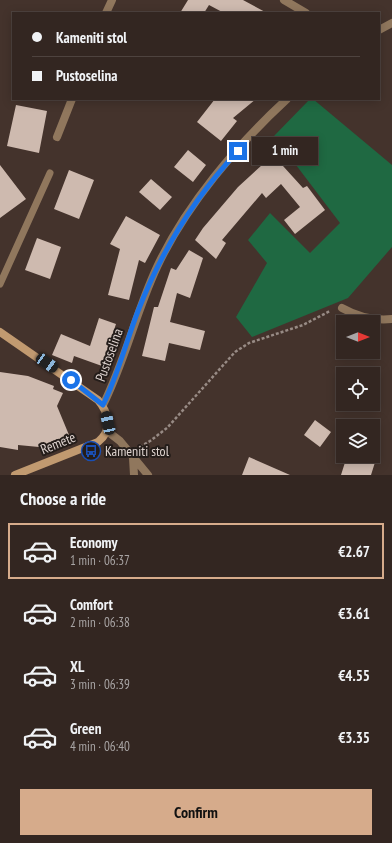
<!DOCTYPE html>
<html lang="en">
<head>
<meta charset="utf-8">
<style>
	:root { --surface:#332621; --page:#3e322e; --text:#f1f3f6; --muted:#a9a5a5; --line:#4e433f; --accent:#d6ab8b }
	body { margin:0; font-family:"PT Sans Narrow",sans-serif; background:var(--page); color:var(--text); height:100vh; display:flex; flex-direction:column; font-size:15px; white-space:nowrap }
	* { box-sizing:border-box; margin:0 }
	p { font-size:13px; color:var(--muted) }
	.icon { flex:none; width:22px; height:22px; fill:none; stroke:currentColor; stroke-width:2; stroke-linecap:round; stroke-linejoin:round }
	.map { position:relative; height:475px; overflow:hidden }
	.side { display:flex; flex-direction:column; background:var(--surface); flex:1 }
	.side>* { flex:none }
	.hud { position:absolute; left:12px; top:12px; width:368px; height:88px; border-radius:0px; box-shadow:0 2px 10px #0003,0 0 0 1px var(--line); display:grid; align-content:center; height:88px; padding:0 20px; background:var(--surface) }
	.needle { width:26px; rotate:90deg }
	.controls { position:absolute; left:336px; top:315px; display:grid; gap:8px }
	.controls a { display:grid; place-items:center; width:44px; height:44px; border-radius:0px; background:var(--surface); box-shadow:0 2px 10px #0003,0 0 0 1px var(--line); font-size:20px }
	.end { position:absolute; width:18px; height:18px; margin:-9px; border:5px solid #1a73e8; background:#fff; box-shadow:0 0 0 2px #fff }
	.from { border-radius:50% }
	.bubble { position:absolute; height:28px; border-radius:0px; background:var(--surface); box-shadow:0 2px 10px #0003,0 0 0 1px var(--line); font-size:13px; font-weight:800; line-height:28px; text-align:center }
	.car { position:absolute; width:12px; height:24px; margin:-12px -6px; border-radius:5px; box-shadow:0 0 3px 1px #0007; background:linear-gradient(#222 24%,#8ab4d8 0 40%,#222 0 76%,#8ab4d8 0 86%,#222 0) }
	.hud b { display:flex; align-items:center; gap:14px; height:38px; font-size:15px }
	.hud b+b { border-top:1px solid var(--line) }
	.hud i { width:10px; height:10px; background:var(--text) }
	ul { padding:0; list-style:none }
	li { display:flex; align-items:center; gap:12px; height:56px; margin:0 8px 6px; padding:0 12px; border:2px solid transparent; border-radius:0px }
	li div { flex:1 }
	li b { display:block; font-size:15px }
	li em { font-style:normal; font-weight:800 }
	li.current { border-color:var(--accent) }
	li>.icon { width:36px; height:36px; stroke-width:1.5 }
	h2 { padding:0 20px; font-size:18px; line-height:48px }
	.button { display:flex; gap:8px; margin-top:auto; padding:8px 20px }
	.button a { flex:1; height:46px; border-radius:0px; background:var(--accent); color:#111; font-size:16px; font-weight:800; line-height:46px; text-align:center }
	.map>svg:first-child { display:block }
	.green { fill:#1f6942 }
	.building { fill:#cebaaf }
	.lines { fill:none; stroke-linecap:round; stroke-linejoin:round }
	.path { stroke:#988b85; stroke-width:2.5; stroke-dasharray:3 2; stroke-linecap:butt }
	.service { stroke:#90775d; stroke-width:7 }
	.minor { stroke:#90775d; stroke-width:8 }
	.secondary { stroke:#c19a70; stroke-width:8 }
	.route { stroke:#1a73e8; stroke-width:5 }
	.labels { text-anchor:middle; stroke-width:4; stroke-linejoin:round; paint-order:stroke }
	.street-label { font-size:14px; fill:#dfd4d0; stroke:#241d1a }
	.poi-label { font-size:14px; fill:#dfd4d0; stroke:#241d1a; text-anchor:start }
</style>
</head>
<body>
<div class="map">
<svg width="392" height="475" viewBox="0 0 392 475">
	<rect width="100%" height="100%" fill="#44332c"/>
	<path class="green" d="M 310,99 L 313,99 L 392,165 L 392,247 L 348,298 L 252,337 L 236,317 L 267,263 L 248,240 L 270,213 L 310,253 L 340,223 L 274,136 Z"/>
	<path class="building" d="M 188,0 L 243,0 L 267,13 L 224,13 L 209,5 L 204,13 L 180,13 Z
		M 215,99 L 256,99 L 233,118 L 237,121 L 221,141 L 197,122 Z
		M 16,105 L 47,111 L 39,153 L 7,146 Z
		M 188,150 L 206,165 L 193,182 L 174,167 Z
		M 273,155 L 303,188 L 307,186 L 325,210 L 295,234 L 284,220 L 300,207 L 281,184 L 266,198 L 262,193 L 222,240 L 226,243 L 216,259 L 195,240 L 203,228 L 238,187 Z
		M 0,165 L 26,199 L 0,218 Z
		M 69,170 L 94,180 L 79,219 L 54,209 Z
		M 151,179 L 172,197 L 160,210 L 139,192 Z
		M 126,216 L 160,235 L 145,263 L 139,260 L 129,300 L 108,295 L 120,249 L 110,244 Z
		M 37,238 L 61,247 L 50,279 L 25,270 Z
		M 189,250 L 203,258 L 190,298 L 177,293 L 170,322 L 205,331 L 200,350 L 169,343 L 165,361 L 142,356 L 154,307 L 158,307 L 171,268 L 176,270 Z
		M 99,318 L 116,324 L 102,366 L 74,356 L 72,363 L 52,355 L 61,334 L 90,346 Z
		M 0,372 L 28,376 L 54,386 L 53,389 L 63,393 L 57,406 L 69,435 L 39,447 L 18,445 L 18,450 L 0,447 Z
		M 315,420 L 331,432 L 320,447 L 304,435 Z
		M 347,456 L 377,456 L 371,475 L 341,475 Z
		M 249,457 L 290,475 L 242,475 Z"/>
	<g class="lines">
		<path class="path" d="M 140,447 L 150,441 L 167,428 L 235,352 L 249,343 L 303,325 L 330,311"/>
		<path class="service" d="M 0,284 L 50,173"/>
		<path class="minor" d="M 284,0 L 306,13
			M 106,13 L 112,0
			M 379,30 L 392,23
			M 57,137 L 72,99
			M 342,308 C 358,317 373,321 392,319
			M 103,405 C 125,361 136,312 157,267 C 186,205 237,145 287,99
			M 107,431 L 120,441 L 148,475
			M 133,458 L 134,475"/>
		<path class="secondary" d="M 0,332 L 98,400 C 109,413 113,430 98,442 L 15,475"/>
	</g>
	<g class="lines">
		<path class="route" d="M 71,380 L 103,405 C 118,375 126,342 138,311 C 161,252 195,197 238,151"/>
	</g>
	<defs>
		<g id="bus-ring" transform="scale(1)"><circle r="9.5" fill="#241d1a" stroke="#1a4fb4" stroke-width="1.5"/><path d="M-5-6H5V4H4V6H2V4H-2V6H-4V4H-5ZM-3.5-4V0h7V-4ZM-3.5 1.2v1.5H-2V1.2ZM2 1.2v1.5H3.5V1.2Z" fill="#1a4fb4"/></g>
	</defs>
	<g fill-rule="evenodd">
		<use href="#bus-ring" x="91" y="451"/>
	</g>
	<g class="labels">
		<g class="street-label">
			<text transform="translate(109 355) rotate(-70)" y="5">Pustoselina</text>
			<text transform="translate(58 443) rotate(-22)" y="5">Remete</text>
		</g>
		<g class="poi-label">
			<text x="105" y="456">Kameniti stol</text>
		</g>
	</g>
</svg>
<div class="controls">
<a><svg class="needle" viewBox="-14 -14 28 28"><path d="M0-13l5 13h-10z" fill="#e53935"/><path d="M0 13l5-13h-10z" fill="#a9a5a5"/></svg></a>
<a><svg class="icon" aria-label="locate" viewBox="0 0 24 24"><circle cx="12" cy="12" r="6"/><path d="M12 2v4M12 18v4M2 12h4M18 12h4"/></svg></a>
<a><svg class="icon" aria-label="layers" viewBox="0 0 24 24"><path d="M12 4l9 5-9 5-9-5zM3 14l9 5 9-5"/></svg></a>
</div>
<i class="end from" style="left:71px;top:380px"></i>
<i class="end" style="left:238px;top:151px"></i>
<div class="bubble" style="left:252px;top:137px;width:66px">1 min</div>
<i class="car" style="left:47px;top:363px;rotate:124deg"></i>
<i class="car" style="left:108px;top:423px;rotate:348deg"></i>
<div class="hud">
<b><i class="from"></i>Kameniti stol</b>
<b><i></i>Pustoselina</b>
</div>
</div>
<section class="side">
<h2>Choose a ride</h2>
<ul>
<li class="current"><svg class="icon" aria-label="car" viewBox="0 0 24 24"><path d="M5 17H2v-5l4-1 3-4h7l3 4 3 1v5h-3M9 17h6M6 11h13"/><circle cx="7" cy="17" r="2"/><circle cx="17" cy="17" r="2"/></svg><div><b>Economy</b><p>1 min · 06:37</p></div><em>€2.67</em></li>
<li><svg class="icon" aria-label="car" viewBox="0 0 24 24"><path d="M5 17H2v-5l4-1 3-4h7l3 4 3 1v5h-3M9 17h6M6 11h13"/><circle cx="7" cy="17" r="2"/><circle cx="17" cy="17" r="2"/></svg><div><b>Comfort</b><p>2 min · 06:38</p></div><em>€3.61</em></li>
<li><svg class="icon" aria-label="car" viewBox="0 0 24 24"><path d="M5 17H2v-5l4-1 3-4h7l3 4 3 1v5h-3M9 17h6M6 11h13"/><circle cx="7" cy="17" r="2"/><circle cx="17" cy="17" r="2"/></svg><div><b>XL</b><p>3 min · 06:39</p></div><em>€4.55</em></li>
<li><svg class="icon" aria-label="car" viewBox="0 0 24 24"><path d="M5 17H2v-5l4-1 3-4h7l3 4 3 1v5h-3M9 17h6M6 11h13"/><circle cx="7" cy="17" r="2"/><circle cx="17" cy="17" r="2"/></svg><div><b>Green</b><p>4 min · 06:40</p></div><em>€3.35</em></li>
</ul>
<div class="button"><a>Confirm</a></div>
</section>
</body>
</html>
